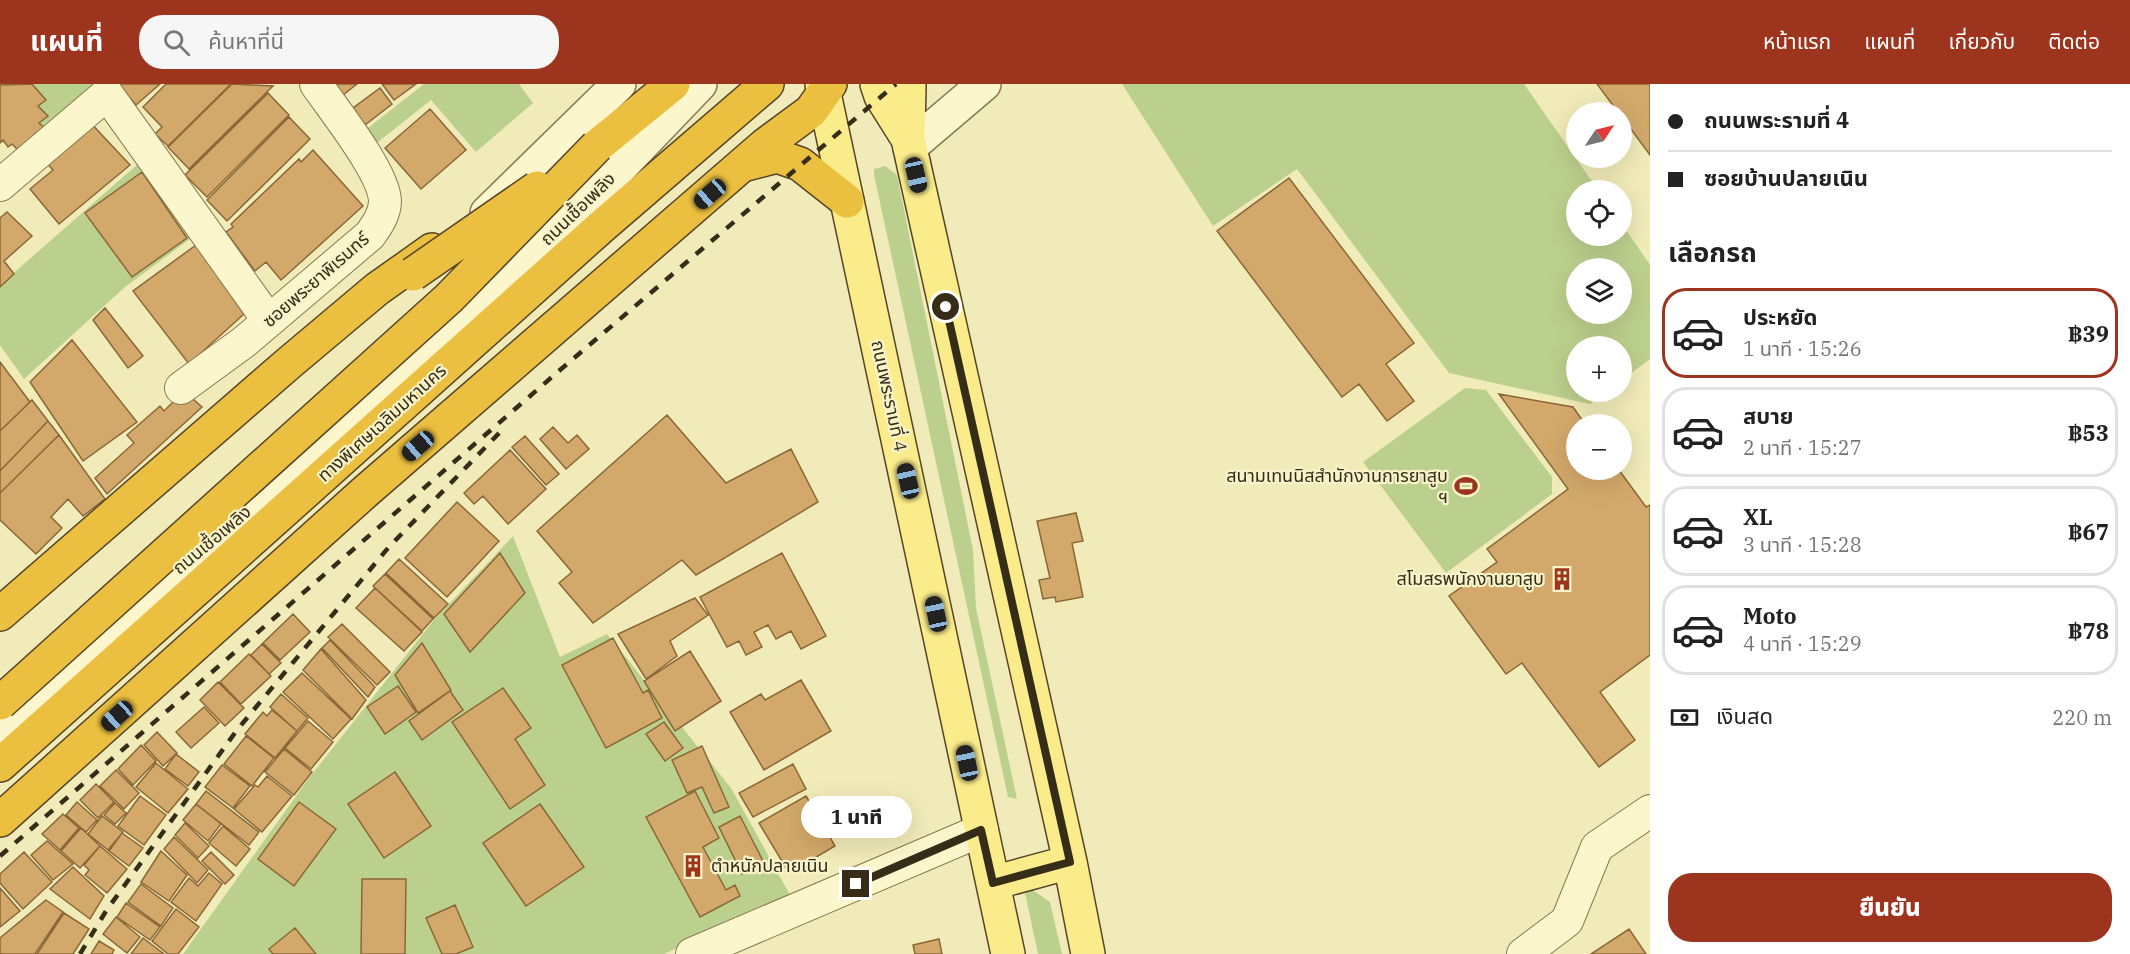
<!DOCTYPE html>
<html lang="th">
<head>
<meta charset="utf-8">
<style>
	:root { --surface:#fff; --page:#f6f6f6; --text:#222; --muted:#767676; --line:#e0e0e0; --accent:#9d341d }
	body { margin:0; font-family:"IBM Plex Serif","Noto Sans Thai",serif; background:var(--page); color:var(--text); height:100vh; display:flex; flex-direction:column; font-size:22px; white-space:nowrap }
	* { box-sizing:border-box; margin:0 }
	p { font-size:20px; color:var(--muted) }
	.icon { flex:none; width:33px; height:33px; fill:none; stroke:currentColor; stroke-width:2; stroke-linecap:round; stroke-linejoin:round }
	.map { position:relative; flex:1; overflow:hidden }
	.panel { display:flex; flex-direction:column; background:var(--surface); width:480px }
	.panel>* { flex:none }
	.guide { display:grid; align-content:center; height:132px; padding:0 18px; background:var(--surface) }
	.needle { width:39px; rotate:55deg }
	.controls { position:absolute; left:1566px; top:18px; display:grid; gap:12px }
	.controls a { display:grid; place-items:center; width:66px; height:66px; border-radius:50%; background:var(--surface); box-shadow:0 6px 24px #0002; font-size:30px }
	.end { position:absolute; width:27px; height:27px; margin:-14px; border:8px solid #362d19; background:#fff; box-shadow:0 0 0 3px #fff }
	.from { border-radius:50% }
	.bubble { position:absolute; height:42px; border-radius:21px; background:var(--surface); box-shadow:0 6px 24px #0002; font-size:20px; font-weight:800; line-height:42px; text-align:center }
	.car { position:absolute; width:18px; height:36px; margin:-18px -9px; border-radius:8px; box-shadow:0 0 4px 2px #0007; background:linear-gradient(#222 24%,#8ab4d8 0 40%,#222 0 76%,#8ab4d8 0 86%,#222 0) }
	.guide b { display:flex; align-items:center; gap:21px; height:57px; font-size:22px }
	.guide b+b { border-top:2px solid var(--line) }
	.guide i { width:15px; height:15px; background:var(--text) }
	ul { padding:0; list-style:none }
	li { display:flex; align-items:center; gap:18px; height:90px; margin:0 12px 9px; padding:0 6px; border:3px solid var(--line); border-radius:24px }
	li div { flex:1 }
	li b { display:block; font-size:22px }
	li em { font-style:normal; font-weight:800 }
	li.active { border-color:var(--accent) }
	li>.icon { width:54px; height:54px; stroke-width:1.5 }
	h2 { padding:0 18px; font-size:27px; line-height:72px }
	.pay { display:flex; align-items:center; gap:15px; height:66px; padding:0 18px; font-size:22px }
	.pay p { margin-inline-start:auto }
	.cta { display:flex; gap:12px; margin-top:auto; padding:12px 18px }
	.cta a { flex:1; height:69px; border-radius:24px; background:var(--accent); color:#fff; font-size:24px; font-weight:800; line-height:69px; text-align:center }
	header { display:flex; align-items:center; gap:36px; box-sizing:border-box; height:84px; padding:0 30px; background:var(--accent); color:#fff }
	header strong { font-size:28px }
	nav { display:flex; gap:33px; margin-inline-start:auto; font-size:21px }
	.search { width:420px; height:54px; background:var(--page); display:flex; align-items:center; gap:15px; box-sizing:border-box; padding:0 21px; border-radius:24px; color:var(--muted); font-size:22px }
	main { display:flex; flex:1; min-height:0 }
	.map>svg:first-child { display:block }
	.green { fill:#bcd08d; fill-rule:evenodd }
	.building { fill:#d3a96b; stroke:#8a6736; stroke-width:1.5 }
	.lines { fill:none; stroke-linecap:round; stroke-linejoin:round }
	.minor-casing { stroke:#897952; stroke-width:34 }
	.tertiary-casing { stroke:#897952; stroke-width:36 }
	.primary-casing { stroke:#564528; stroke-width:36 }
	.motorway-casing { stroke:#564528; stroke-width:36 }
	.minor { stroke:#fcf6cc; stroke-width:32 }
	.tertiary { stroke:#fcf6cc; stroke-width:33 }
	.primary { stroke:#faec8b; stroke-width:33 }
	.motorway { stroke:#ebbf3f; stroke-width:33 }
	.rail { stroke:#362d19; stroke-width:4.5; stroke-dasharray:10 10; stroke-linecap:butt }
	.motorway-bridge-casing { stroke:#564528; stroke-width:36; stroke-linecap:butt }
	.motorway-bridge { stroke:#ebbf3f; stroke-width:33 }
	.route { stroke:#362d19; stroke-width:8 }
	.labels { text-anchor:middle; stroke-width:4.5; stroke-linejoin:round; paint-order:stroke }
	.street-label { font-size:18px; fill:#362d19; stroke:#f8f3c9 }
	.poi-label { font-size:18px; fill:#362d19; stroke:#f8f3c9; text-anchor:end }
</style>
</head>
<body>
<header>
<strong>แผนที่</strong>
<div class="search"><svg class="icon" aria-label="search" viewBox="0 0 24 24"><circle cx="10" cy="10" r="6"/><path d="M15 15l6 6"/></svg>ค้นหาที่นี่</div>
<nav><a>หน้าแรก</a><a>แผนที่</a><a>เกี่ยวกับ</a><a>ติดต่อ</a></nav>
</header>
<main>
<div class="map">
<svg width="1650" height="870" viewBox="0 0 1650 870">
	<rect width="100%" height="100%" fill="#f1ebb9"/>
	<path class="green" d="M 0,0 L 95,0 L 32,66 L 0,50 Z
		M 424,0 L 519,0 L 533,19 L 476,68 L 431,16 L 373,62 L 364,47 Z
		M 1122,0 L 1524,0 L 1598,106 L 1576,106 L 1576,152 L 1622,152 L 1622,140 L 1650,181 L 1650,275 L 1622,296 L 1622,262 L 1576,262 L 1576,308 L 1606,308 L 1590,320 L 1449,289 L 1297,85 L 1213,142 ZM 1576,184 L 1622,184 L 1622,230 L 1576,230 Z
		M 139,79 L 194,152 L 125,203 L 24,295 L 0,261 L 0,201 Z
		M 885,82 L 897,91 L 973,466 L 976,524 L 1017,715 L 1008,713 L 892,174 L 874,91 L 874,85 Z
		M 1465,304 L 1486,306 L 1552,393 L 1552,410 L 1446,489 L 1363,378 Z
		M 513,452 L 560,573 L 607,550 L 731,704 L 790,811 L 664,870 L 183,870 L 309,694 L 434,536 Z
		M 1024,804 L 1031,805 L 1050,818 L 1062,870 L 1038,870 Z"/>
	<path class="building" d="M 32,0 L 46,16 L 38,22 L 48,32 L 39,39 L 45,44 L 19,67 L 12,60 L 8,63 L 3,56 L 0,59 L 0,1 Z
		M 118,0 L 160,0 L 136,21 Z
		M 166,0 L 231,0 L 168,62 L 155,50 L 162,43 L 143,23 Z
		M 232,0 L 273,2 L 189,85 L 168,63 Z
		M 334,0 L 357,0 L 343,11 Z
		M 382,0 L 416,0 L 394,16 Z
		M 1597,0 L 1650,0 L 1650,71 L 1622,33 L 1622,28 L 1618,28 Z
		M 380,4 L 392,20 L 365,41 L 353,24 Z
		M 268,9 L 289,31 L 207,113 L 185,91 Z
		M 430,25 L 466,66 L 421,105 L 385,64 Z
		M 289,33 L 310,55 L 227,137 L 207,116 Z
		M 87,35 L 130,81 L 59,140 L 30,105 L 53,86 L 41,73 Z
		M 313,66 L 363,122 L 281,196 L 266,178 L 255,187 L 226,148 L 233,143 L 231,140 L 299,75 L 301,78 Z
		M 142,88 L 187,154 L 132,193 L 85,129 Z
		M 1289,94 L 1414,259 L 1386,280 L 1414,317 L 1387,337 L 1359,300 L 1342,313 L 1217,147 Z
		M 7,128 L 32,152 L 4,177 L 14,190 L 0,203 L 0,134 Z
		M 196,161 L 244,230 L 189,280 L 133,207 Z
		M 105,224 L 143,272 L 128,284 L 93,236 Z
		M 72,256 L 137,338 L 83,377 L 30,298 Z
		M 0,278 L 30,318 L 0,347 Z
		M 184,307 L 202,323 L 107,410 L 95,394 L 134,359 L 127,351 L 160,322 L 164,327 Z
		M 1499,310 L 1573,323 L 1585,340 L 1576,340 L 1576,386 L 1619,386 L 1646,423 L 1650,421 L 1650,571 L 1600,608 L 1635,656 L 1599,683 L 1522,579 L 1506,590 L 1449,512 L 1497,478 L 1487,465 L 1568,405 Z
		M 32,316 L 48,337 L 0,387 L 0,347 Z
		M 667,331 L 726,399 L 791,365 L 818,418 L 696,491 L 682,476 L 593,539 L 559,499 L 572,488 L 537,447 Z
		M 48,337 L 59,351 L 0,409 L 0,387 Z
		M 553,343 L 568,359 L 577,351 L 589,365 L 566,385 L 540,355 Z
		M 59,351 L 105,415 L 83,432 L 68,415 L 51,433 L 62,444 L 36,470 L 0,436 L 0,409 Z
		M 525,352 L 559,390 L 546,401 L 512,363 Z
		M 510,366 L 546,405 L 508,440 L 483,412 L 474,420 L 464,409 Z
		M 457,418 L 499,457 L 447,513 L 405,474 Z
		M 1076,429 L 1083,457 L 1072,459 L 1083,513 L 1056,518 L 1055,513 L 1043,515 L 1039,496 L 1050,494 L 1037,437 Z
		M 500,469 L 525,509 L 470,568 L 444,530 Z
		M 782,469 L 826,552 L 801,565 L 791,547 L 776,555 L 768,541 L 754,548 L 762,563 L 746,571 L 739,557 L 727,563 L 700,513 Z
		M 399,475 L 448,520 L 434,534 L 386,489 Z
		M 385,490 L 433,535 L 422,547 L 373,502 Z
		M 375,504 L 422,548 L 404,567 L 356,524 Z
		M 695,514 L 708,531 L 670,557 L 677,572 L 646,595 L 618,550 Z
		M 293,530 L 310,548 L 280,576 L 263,559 Z
		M 342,540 L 390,588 L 377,601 L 328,553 Z
		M 613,554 L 643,609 L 648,606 L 662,634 L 606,664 L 562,581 Z
		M 330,556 L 375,603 L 368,613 L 322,564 Z
		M 422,559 L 451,606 L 418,629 L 395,591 Z
		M 262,560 L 281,579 L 269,590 L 251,571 Z
		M 321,565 L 366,616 L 352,635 L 303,586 Z
		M 690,567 L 721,617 L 675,647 L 644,597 Z
		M 249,570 L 271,592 L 241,620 L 220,598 Z
		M 302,589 L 351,635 L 333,655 L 283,608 Z
		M 801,596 L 831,647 L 764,686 L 730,628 L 761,610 L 765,616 Z
		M 218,598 L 244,624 L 225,642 L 200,616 Z
		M 398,602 L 416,628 L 385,650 L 367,623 Z
		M 503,604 L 531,644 L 515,655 L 545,701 L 510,725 L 452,638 Z
		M 450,607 L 463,626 L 422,656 L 409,637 Z
		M 281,610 L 308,634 L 297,647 L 270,623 Z
		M 204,623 L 219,639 L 191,664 L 176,648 Z
		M 272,626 L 297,647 L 275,674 L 245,650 L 263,628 L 267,632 Z
		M 308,637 L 333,658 L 311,685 L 285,664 Z
		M 664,638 L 683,664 L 665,677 L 646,650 Z
		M 157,648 L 177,669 L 163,682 L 144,661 Z
		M 246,652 L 274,674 L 252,702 L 224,680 Z
		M 141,661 L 156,677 L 133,701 L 118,685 Z
		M 702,662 L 729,723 L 714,729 L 702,703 L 687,709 L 672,676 Z
		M 284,665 L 312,688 L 294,711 L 265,688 Z
		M 176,670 L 199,688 L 188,702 L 165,685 Z
		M 156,679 L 188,705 L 168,729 L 136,703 Z
		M 793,680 L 806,705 L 753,733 L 739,709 Z
		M 222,681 L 250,702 L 233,724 L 205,703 Z
		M 116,686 L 139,709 L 124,725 L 100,702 Z
		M 395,688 L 431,742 L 384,774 L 348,720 Z
		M 267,692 L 292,712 L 262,748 L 234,725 L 255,701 L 258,703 Z
		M 96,700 L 114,718 L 98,734 L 80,716 Z
		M 206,707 L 259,748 L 249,761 L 196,720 Z
		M 695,707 L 719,754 L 703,763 L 726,806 L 735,801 L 740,812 L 700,833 L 646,733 Z
		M 140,712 L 166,731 L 144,761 L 118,742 Z
		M 806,712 L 835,762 L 789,789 L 759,739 Z
		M 77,718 L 97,736 L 86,748 L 66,731 Z
		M 299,718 L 336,745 L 294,802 L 258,775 Z
		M 115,719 L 126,729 L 115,740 L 104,731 Z
		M 196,720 L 221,740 L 208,757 L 183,736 Z
		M 540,720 L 584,783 L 526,822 L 483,759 Z
		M 63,730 L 79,744 L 60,766 L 42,750 Z
		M 102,732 L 123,748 L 108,766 L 88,750 Z
		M 740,732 L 764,779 L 742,790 L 719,743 Z
		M 185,739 L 209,762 L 198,774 L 175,751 Z
		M 223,742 L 250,765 L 236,782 L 209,759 Z
		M 81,744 L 100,762 L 80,784 L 61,767 Z
		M 122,749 L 143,764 L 129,782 L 109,767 Z
		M 174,753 L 208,786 L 197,799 L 164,765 Z
		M 47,757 L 73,780 L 53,796 L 31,771 Z
		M 100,762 L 127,785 L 107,809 L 85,791 L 89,786 L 84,781 Z
		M 161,767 L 187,791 L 169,817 L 141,798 Z
		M 24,768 L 52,798 L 23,825 L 0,799 L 0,790 Z
		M 211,768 L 234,791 L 225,800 L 202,777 Z
		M 73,783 L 104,812 L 90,835 L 50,805 Z
		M 209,789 L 222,800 L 196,837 L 171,818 L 189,794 L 198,802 Z
		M 362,795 L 406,795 L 405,870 L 361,870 Z
		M 141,800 L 173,824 L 161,842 L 128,818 Z
		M 0,804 L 20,827 L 0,843 Z
		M 46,816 L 63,828 L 35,870 L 0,870 L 0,854 Z
		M 126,819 L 160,843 L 150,856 L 117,833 Z
		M 455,821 L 473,863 L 456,870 L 442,870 L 426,834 Z
		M 176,825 L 199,843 L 178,870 L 168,870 L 152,857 Z
		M 64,829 L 89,845 L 73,870 L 37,870 Z
		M 116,833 L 140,853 L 127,869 L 103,850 Z
		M 295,844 L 316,870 L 273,870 L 269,865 Z
		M 1629,845 L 1646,870 L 1591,870 Z
		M 143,854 L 164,870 L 131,870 Z
		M 939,855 L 942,870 L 915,870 L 913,861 Z
		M 99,857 L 114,866 L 112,870 L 91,870 Z"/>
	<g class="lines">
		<g class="minor-casing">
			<path id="minor" d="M 0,101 L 107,10 L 269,237
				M 181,304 L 244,258 L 370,151 C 377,141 385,130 385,117 C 384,88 333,25 316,0
				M 692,870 L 982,746
				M 1523,870 L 1567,837 L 1597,763 L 1650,727"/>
		</g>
		<g class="tertiary-casing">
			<path id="tertiary" d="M 910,63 L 984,0
				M 487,129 L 619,0
				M 0,643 L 99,552 L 427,272 L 608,96 L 700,0"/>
		</g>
		<g class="primary-casing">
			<path id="primary" d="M 822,0 L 1008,870
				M 877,0 L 881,12 L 908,55
				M 909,0 L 908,55 L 1070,778 L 1088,870
				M 993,799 L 1070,778"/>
		</g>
		<g class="motorway-casing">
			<path id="motorway" d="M 597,62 L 673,0
				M 742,81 L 777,72 L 800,80 L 847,117
				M 0,530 L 289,279 L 377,205 L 432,166
				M 0,681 L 601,143 L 767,0
				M 0,736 L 366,407 L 765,61 L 811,27 L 830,0"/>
		</g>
		<use href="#minor" class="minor"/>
		<use href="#tertiary" class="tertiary"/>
		<use href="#primary" class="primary"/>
		<use href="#motorway" class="motorway"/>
		<path class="rail" d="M 0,772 L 560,286 L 896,0
			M 80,870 L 106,827 L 237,646 L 388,464 L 504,344"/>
		<g class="motorway-bridge-casing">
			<path id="motorway-bridge" d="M 413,190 L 537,104
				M 0,619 L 449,214 L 597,62"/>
		</g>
		<use href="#motorway-bridge" class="motorway-bridge"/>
	</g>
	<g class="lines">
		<path class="route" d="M 856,800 L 981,746 L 993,799 L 1070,778 L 946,223"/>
	</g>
	<defs>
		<g id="stadium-bare" transform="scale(1.8)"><path d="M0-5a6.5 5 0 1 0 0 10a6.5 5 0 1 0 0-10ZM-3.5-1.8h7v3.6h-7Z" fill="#9d341d" stroke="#f8f3c9" stroke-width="2.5" paint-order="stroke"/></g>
		<g id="building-bare" transform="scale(1.8)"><path d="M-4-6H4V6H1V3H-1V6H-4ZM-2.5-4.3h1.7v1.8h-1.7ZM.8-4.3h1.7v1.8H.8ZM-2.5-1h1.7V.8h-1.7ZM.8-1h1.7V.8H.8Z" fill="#9d341d" stroke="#f8f3c9" stroke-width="2.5" paint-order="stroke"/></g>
	</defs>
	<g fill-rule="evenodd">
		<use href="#stadium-bare" x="1466" y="402"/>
		<use href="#building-bare" x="1562" y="495"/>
		<use href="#building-bare" x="693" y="782"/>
	</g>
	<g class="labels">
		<g class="street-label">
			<text transform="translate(578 125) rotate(-44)" y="6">ถนนเชื้อเพลิง</text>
			<text transform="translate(316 196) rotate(-41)" y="6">ซอยพระยาพิเรนทร์</text>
			<text transform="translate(889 312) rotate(78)" y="6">ถนนพระรามที่ 4</text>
			<text transform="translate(382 339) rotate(-42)" y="6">ทางพิเศษเฉลิมมหานคร</text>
			<text transform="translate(212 456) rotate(-40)" y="6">ถนนเชื้อเพลิง</text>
		</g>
		<g class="poi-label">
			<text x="1448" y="398">สนามเทนนิสสำนักงานการยาสูบ<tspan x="1448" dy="21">ฯ</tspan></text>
			<text x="1544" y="501">สโมสรพนักงานยาสูบ</text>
			<text x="711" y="788" text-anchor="start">ตำหนักปลายเนิน</text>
		</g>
	</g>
</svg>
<div class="controls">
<a><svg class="needle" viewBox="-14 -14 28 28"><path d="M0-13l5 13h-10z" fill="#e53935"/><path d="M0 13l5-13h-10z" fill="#767676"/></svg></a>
<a><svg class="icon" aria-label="locate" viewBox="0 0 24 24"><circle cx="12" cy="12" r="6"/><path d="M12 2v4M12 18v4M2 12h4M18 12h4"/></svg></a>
<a><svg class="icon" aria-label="layers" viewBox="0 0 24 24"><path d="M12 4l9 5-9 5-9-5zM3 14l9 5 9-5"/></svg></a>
<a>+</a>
<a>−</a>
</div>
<i class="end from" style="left:946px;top:223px"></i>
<i class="end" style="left:856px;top:800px"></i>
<div class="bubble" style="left:801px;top:712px;width:111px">1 นาที</div>
<i class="car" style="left:916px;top:91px;rotate:167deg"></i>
<i class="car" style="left:710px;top:110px;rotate:229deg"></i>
<i class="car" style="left:418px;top:362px;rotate:229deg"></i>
<i class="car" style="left:908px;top:397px;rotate:347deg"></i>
<i class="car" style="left:936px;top:530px;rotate:348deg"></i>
<i class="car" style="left:117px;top:632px;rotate:228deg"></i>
<i class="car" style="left:967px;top:679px;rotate:348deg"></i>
</div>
<section class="panel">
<div class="guide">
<b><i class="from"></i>ถนนพระรามที่ 4</b>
<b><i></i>ซอยบ้านปลายเนิน</b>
</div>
<h2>เลือกรถ</h2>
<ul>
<li class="active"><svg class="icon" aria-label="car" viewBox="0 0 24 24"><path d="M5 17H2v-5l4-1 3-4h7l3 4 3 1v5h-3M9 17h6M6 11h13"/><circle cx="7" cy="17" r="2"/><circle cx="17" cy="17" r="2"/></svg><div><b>ประหยัด</b><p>1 นาที · 15:26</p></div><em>฿39</em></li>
<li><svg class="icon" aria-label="car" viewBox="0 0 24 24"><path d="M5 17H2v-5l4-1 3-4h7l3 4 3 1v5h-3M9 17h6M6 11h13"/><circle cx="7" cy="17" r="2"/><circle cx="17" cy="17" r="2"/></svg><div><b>สบาย</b><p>2 นาที · 15:27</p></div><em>฿53</em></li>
<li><svg class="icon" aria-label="car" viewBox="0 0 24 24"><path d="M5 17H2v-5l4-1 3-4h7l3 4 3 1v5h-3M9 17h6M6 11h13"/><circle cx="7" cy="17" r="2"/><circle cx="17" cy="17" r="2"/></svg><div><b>XL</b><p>3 นาที · 15:28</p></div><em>฿67</em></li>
<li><svg class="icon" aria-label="car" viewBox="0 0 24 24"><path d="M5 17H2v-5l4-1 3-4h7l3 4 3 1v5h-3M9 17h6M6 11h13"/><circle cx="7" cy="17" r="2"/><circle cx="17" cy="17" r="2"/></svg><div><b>Moto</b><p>4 นาที · 15:29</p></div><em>฿78</em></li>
</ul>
<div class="pay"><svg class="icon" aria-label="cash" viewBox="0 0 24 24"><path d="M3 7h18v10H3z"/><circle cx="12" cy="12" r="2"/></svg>เงินสด<p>220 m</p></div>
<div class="cta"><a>ยืนยัน</a></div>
</section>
</main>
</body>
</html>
